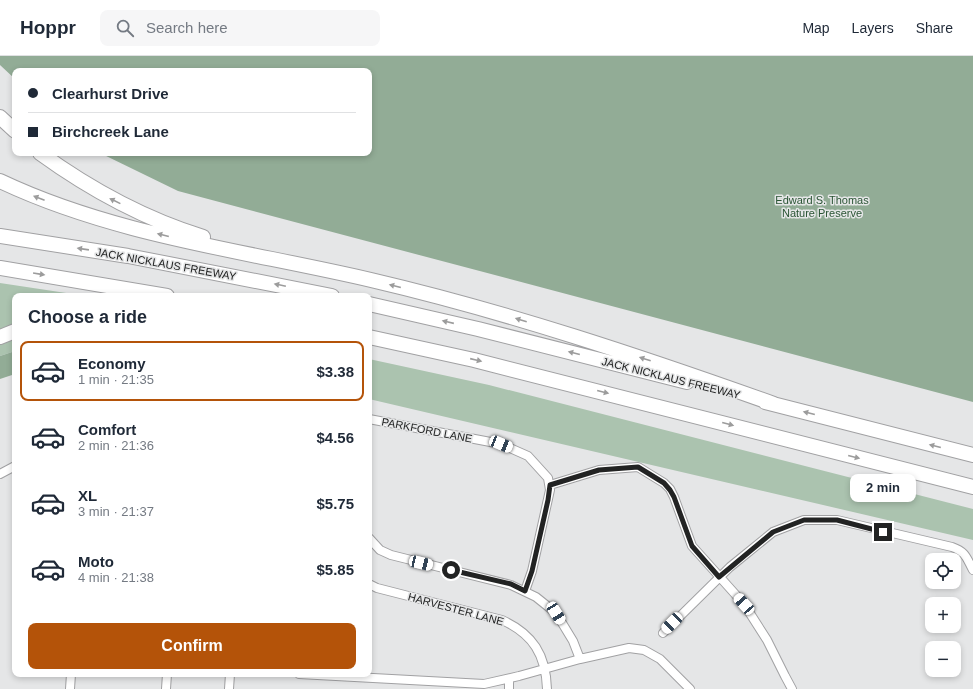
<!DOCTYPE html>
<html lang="en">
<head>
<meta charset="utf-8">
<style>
	:root { --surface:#fff; --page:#f6f6f7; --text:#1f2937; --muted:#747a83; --line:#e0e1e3; --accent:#b45309 }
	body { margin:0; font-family:Arial,sans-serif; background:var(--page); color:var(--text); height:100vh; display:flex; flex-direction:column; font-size:15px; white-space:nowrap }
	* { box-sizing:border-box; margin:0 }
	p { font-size:13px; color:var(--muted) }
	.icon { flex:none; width:22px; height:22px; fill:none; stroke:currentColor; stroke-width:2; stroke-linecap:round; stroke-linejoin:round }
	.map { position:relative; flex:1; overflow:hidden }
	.sheet { position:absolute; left:12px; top:237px; width:360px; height:384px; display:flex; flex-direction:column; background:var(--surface); border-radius:8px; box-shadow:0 2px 6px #0003 }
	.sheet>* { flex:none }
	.hud { position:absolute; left:12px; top:12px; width:360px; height:88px; border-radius:8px; box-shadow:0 2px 6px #0003; display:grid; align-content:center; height:88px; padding:0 16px; background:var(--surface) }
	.buttons { position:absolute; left:925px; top:497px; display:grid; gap:8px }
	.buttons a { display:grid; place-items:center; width:36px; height:36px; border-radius:8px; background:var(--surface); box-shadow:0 2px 6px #0003; font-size:20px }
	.end { position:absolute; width:18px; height:18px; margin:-9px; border:5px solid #222323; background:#fff; box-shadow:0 0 0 2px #fff }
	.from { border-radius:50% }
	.bubble { position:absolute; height:28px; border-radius:8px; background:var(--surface); box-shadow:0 2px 6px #0003; font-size:13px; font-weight:700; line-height:28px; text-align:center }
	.car { position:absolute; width:12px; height:24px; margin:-12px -6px; border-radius:5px; box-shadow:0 0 3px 1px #0007; background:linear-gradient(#fff 24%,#345 0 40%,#fff 0 76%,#345 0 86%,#fff 0) }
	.hud b { display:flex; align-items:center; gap:14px; height:38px; font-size:15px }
	.hud b+b { border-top:1px solid var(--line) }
	.hud i { width:10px; height:10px; background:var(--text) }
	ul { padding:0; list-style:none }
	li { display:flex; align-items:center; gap:12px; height:60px; margin:0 8px 6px; padding:0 8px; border:2px solid transparent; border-radius:8px }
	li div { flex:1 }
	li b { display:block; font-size:15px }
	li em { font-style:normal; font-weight:700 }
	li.current { border-color:var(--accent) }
	li>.icon { width:36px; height:36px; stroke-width:1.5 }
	h2 { padding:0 16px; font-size:18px; line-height:48px }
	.cta { display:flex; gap:8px; margin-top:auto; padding:8px 16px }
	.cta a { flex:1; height:46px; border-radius:8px; background:var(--accent); color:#fff; font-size:16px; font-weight:700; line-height:46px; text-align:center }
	header { display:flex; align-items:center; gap:24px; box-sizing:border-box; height:56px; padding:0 20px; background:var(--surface); border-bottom:1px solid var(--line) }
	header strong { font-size:19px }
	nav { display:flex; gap:22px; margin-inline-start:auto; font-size:14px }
	.search { width:280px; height:36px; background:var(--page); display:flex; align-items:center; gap:10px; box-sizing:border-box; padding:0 14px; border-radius:8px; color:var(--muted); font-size:15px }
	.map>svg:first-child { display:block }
	.green { fill:#abc3af }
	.forest { fill:#92ac96 }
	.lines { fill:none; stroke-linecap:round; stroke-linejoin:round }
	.minor-casing { stroke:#a1a1a3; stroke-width:10 }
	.motorway-casing { stroke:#a1a1a3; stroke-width:16 }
	.minor { stroke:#fff; stroke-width:8 }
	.motorway { stroke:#fff; stroke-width:14 }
	.oneway { fill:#9c9c9c }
	.route { stroke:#222323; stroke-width:5 }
	.labels { text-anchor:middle; stroke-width:3; stroke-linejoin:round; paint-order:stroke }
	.park-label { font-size:11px; fill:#2a5434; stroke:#e5e6e7 }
	.street-label { font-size:11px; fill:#222323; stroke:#e5e6e7 }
</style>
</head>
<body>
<header>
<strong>Hoppr</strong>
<div class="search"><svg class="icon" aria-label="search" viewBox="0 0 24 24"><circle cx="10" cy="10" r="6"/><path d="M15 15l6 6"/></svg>Search here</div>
<nav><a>Map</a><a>Layers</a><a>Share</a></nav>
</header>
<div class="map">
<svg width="973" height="633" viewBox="0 0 973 633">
	<rect width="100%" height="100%" fill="#e5e6e7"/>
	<path class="green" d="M 0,227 L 86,240 L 15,240 L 15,268 L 0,274 Z
		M 15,280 L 15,295 L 0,300 L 0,285 Z
		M 369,303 L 489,329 L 973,453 L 973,484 L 369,343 Z"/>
	<path class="forest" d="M 0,0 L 973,0 L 973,346 L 178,135 L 100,97 L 369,97 L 369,15 L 15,15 L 15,23 L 0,9 Z
		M 15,295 L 15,318 L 0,323 L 0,300 Z"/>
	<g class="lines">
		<g class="minor-casing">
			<path id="minor" d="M 369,363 L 501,388 L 528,400 L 548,422 L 550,434 L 532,515 L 525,535
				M 0,418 L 15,410
				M 550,429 L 599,414 L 638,411 L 664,427 L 670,433 L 674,441 L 692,490 L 744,548 L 767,584 L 785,620 L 792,633
				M 369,482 L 380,494 L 391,499 L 511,529 L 536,541 L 556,557 L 573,585 L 580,603
				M 369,528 L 377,532 L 502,564 C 533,578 546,599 547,633
				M 663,577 L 730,511 L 773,476 L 804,464 L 837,464 L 952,491 C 966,496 966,501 973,514
				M 299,618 L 484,628 L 519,620 L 580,603 L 629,592 L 644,594 L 660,603 L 690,633
				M 70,633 L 71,618
				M 166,633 L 167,618
				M 229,633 L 230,618
				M 509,633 L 509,623"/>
		</g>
		<g class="motorway-casing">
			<path id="motorway" d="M 0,61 L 15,75
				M 40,97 C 91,134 142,162 203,181
				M 0,125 C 116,180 247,195 371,224 C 508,256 642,301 774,348
				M 0,180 L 128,200 L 332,240
				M 0,212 L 167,240
				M 369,248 L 478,273 L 687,326
				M 0,281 L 15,275
				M 369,281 L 474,304 L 973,431
				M 765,346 L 973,399"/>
		</g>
		<use href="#minor" class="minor"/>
		<use href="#motorway" class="motorway"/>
	</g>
	<defs><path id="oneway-solid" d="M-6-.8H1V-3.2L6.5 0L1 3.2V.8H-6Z"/></defs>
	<g class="oneway">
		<use href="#oneway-solid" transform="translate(39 142) rotate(-159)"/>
		<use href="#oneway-solid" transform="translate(115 145) rotate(-154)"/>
		<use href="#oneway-solid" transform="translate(163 179) rotate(-166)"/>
		<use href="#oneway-solid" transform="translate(83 193) rotate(-172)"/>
		<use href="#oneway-solid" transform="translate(39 218) rotate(9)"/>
		<use href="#oneway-solid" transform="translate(280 229) rotate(-168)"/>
		<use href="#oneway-solid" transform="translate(395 230) rotate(-166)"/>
		<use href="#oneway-solid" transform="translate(521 264) rotate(-163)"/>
		<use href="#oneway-solid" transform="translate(448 266) rotate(-167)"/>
		<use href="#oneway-solid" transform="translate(574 297) rotate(-166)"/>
		<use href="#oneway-solid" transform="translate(645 303) rotate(-162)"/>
		<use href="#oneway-solid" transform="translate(476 304) rotate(13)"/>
		<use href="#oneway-solid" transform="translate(603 336) rotate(14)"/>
		<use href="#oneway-solid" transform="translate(809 357) rotate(-166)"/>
		<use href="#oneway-solid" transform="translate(728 368) rotate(15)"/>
		<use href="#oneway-solid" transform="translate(935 390) rotate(-166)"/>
		<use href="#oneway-solid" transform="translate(854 401) rotate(14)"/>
	</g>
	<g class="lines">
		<path class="route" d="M 451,514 L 511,528 L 525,535 L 532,515 L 548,444 L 550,429 L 599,414 L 638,411 L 664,427 L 670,434 L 674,441 L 692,490 L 719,521 L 773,476 L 804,464 L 837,464 L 883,476"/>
	</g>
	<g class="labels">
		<g class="park-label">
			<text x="822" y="148">Edward S. Thomas<tspan x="822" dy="13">Nature Preserve</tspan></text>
		</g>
		<g class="street-label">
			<text transform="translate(166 208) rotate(10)" y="4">JACK NICKLAUS FREEWAY</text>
			<text transform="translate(671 322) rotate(14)" y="4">JACK NICKLAUS FREEWAY</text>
			<text transform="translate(427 374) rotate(11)" y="4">PARKFORD LANE</text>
			<text transform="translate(456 553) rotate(15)" y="4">HARVESTER LANE</text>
		</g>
	</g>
</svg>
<div class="buttons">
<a><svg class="icon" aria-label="locate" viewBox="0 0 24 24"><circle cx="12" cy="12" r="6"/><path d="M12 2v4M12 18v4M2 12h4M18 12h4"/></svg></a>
<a>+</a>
<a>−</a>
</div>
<i class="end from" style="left:451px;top:514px"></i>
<i class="end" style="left:883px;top:476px"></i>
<div class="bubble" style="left:850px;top:418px;width:66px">2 min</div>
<i class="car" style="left:501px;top:388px;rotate:112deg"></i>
<i class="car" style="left:421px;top:507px;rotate:103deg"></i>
<i class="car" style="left:744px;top:548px;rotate:318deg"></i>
<i class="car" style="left:556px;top:557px;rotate:148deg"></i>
<i class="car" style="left:672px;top:567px;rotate:225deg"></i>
<div class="hud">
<b><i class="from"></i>Clearhurst Drive</b>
<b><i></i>Birchcreek Lane</b>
</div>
<section class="sheet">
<h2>Choose a ride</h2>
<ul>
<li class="current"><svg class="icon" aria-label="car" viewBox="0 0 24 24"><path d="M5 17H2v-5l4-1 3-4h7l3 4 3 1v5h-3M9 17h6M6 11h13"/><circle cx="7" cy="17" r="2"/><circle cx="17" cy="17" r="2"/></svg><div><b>Economy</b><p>1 min · 21:35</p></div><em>$3.38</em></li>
<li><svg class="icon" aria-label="car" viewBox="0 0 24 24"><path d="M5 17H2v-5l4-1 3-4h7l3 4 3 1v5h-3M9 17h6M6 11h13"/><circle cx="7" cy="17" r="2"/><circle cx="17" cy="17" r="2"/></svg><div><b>Comfort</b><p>2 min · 21:36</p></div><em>$4.56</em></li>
<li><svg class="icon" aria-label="car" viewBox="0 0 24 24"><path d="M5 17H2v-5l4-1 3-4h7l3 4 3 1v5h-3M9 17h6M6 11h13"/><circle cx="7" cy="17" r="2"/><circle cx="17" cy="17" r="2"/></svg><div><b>XL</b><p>3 min · 21:37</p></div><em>$5.75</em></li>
<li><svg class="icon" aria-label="car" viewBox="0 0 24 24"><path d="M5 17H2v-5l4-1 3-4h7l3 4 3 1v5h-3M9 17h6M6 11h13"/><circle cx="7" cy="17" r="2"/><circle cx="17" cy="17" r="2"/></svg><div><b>Moto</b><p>4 min · 21:38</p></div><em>$5.85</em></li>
</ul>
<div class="cta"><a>Confirm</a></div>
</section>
</div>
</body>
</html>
